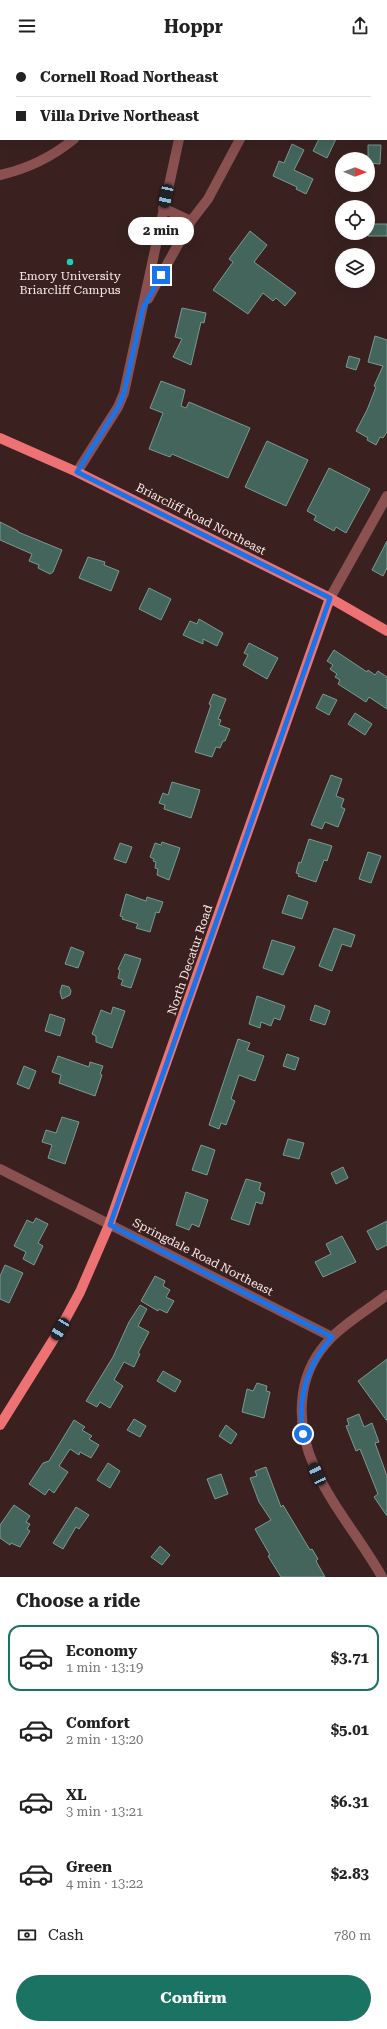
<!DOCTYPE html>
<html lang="en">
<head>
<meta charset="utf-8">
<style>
	:root { --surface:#fff; --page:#f6f6f6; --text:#222; --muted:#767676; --line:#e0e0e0; --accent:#1b7364 }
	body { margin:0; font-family:"Roboto Serif",serif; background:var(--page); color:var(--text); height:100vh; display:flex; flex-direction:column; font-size:15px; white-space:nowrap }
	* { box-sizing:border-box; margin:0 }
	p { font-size:13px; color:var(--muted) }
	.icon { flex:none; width:22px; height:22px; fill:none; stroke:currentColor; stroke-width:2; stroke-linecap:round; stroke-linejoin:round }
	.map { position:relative; height:1525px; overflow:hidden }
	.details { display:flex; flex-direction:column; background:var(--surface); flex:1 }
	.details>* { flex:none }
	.guide { position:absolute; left:0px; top:0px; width:387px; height:88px; box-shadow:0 4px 16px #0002; display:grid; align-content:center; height:88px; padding:0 16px; background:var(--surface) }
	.needle { width:26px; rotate:91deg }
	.buttons { position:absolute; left:335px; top:100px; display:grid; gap:8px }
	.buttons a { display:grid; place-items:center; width:40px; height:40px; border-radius:50%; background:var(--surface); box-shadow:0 4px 16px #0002; font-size:20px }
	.end { position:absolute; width:18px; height:18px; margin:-9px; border:5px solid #1a73e8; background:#fff; box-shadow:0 0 0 2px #fff }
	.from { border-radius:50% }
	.bubble { position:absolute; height:28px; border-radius:14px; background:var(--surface); box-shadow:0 4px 16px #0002; font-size:13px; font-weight:700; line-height:28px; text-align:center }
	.car { position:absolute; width:12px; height:24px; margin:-12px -6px; border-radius:5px; box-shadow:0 0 3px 1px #0007; background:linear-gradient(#222 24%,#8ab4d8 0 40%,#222 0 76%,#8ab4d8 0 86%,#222 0) }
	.guide b { display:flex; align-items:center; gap:14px; height:38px; font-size:15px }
	.guide b+b { border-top:1px solid var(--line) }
	.guide i { width:10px; height:10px; background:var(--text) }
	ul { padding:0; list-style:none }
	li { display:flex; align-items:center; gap:12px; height:66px; margin:0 8px 6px; padding:0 8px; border:2px solid transparent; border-radius:12px }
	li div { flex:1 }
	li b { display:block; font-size:15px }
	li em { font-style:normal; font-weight:700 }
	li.on { border-color:var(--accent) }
	li>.icon { width:36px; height:36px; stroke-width:1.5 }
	h2 { padding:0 16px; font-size:18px; line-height:48px }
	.pay { display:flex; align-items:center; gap:10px; height:44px; padding:0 16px; font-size:15px }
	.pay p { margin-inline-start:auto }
	.action { display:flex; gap:8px; margin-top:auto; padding:8px 16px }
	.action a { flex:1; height:46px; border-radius:24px; background:var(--accent); color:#fff; font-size:16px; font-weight:700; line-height:46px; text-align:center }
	header { display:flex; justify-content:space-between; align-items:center; height:52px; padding:0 16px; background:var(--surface); font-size:18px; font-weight:700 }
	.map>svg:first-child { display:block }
	.building { fill:#44655c; stroke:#789a90 }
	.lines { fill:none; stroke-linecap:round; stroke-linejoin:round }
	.minor { stroke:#8b5050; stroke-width:10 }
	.major { stroke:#ed7274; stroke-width:10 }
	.route { stroke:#1a73e8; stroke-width:5 }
	.poi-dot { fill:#12d5b4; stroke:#3a2120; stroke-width:1.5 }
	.labels { text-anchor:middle; stroke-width:3; stroke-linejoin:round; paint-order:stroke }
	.poi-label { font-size:12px; fill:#fbe8e8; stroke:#3a2120 }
	.street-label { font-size:12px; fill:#fbe8e8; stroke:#3a2120 }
</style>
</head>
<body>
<header><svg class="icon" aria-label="menu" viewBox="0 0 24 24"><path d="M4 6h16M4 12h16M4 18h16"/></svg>Hoppr<svg class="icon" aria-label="share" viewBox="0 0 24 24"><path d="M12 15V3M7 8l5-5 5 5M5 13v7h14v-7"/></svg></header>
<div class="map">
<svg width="387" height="1525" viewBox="0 0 387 1525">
	<rect width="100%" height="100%" fill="#3a2120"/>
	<path class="building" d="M 319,87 L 336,87 L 327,106 L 313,99 Z
		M 292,92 L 304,98 L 294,118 L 313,127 L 306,142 L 296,137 L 297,135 L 273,124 L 279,109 L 284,111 Z
		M 368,93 L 381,93 L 380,112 L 368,111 Z
		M 368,172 L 387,172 L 387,184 L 368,184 Z
		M 250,179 L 267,193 L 254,210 L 296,241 L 285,254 L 276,246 L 273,249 L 263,241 L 248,262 L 213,238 L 233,210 L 229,207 Z
		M 182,256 L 206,261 L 204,271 L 201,270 L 191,313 L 173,305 L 182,287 L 175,285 Z
		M 375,284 L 387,288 L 387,380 L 383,386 L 380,385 L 376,393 L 367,388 L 368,386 L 356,379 L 367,358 L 376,335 L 374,334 L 383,314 L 368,310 Z
		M 349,304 L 360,307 L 356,318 L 346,315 Z
		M 161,329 L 185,338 L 181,354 L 186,356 L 189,350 L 250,376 L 228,426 L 172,402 L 170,405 L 149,397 L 163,361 L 150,356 Z
		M 267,389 L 308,408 L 286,454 L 245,435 Z
		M 329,416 L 370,437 L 346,481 L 336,475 L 334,479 L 314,468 L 316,464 L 307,459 Z
		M 0,470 L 18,479 L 18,480 L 62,498 L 53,520 L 50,522 L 38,516 L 39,513 L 29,509 L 32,502 L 0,488 Z
		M 387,489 L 387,516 L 383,524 L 372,518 Z
		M 88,505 L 105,510 L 104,513 L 119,519 L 111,539 L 79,526 Z
		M 149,536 L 171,547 L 161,568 L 139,557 Z
		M 199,567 L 223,581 L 217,594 L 203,587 L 203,592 L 183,583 L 190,569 L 197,572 Z
		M 249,591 L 278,606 L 267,627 L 243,613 L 248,603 L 244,601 Z
		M 334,598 L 367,620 L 368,618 L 375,623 L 378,619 L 387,625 L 387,657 L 369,645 L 366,650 L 338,632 L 340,628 L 335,625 L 337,622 L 330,617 L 333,613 L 327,609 Z
		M 213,642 L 226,647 L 218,667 L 221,668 L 219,673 L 230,677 L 225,689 L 223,689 L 220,696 L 216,695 L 212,705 L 195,700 L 211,653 L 209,652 Z
		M 323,642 L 337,648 L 329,663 L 316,656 Z
		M 355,661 L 372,672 L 365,683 L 348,672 Z
		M 331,723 L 342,727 L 336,744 L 344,747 L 341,755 L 345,757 L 338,775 L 325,770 L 322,777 L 311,773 Z
		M 172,730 L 200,738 L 191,766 L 164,757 L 165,753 L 159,751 L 163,741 L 168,743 Z
		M 309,787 L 332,794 L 327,809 L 324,808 L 316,830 L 298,824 L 299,822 L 296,821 L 299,810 L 301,811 Z
		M 162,790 L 180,796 L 169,828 L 157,823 L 158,817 L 155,816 L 156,810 L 153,809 L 154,807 L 150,805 L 155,791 L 161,793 Z
		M 120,791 L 132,795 L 126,811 L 114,807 Z
		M 368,800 L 381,804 L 371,831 L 359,827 Z
		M 126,842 L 146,849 L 147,845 L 163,850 L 159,861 L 156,860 L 150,880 L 136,876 L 138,872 L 122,867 L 123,865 L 120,864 Z
		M 288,843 L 308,850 L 302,867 L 282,861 Z
		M 334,876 L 355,883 L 351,895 L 342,892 L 332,919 L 319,914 Z
		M 272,888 L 295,895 L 283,923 L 263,916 Z
		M 71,895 L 84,900 L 78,916 L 65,912 Z
		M 125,902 L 141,907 L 131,936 L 121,933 L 123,928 L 118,926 L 120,918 L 118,917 Z
		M 62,933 L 69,935 L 71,939 L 70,943 L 62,947 L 60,940 Z
		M 257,944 L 285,954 L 280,968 L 274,966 L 271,974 L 261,970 L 260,976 L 249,972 Z
		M 315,953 L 330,959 L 325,973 L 310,968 Z
		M 113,955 L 125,959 L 112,996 L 96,990 L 96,984 L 92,982 L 101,958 L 111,962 Z
		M 50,962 L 65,967 L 60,984 L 45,979 Z
		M 238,987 L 250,991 L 247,998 L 264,1004 L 255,1029 L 239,1023 L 231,1047 L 235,1049 L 226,1073 L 221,1071 L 219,1077 L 209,1073 Z
		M 287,1002 L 299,1006 L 295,1018 L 283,1014 Z
		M 58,1004 L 89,1015 L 90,1010 L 103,1014 L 100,1022 L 102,1023 L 95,1044 L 59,1031 L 61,1023 L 52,1020 Z
		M 24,1014 L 36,1019 L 29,1037 L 17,1032 Z
		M 62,1065 L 79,1070 L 65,1112 L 48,1106 L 52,1093 L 42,1090 L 46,1078 L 56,1081 Z
		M 288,1087 L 304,1091 L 299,1107 L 283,1103 Z
		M 201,1093 L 215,1098 L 207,1123 L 192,1118 Z
		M 343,1115 L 348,1126 L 336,1132 L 331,1121 Z
		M 246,1127 L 261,1131 L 259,1138 L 265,1141 L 262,1152 L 256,1150 L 249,1173 L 231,1167 Z
		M 186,1140 L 208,1148 L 199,1175 L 192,1172 L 189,1178 L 176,1173 Z
		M 36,1166 L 48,1172 L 38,1191 L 43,1194 L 34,1213 L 23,1207 L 26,1200 L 14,1194 L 27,1168 L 33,1171 Z
		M 387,1169 L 387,1193 L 377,1198 L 367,1179 Z
		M 342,1184 L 356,1210 L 323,1225 L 315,1210 L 331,1202 L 326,1192 Z
		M 5,1213 L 23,1221 L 9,1251 L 0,1247 L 0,1224 Z
		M 155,1224 L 165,1229 L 163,1234 L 170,1238 L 166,1245 L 174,1249 L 167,1261 L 159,1257 L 158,1259 L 141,1249 Z
		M 140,1253 L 147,1257 L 138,1274 L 149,1280 L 138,1301 L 140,1302 L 134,1315 L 124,1310 L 114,1328 L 123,1334 L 110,1356 L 100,1350 L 97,1355 L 86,1349 L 113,1305 L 129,1270 Z
		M 387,1307 L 387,1369 L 358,1329 Z
		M 163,1319 L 181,1329 L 175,1340 L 157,1329 Z
		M 257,1331 L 267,1334 L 266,1339 L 270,1340 L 264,1366 L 242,1360 L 247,1337 L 253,1339 Z
		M 359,1362 L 364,1375 L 372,1371 L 379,1390 L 375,1391 L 387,1424 L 387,1464 L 374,1445 L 378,1442 L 360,1397 L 356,1399 L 346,1374 L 349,1373 L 347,1367 Z
		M 134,1367 L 146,1374 L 140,1385 L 127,1378 Z
		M 74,1368 L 85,1375 L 82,1378 L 92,1384 L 89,1387 L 99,1393 L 91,1406 L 80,1400 L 79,1403 L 70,1397 L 59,1414 L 68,1420 L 54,1441 L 49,1437 L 45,1443 L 29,1432 L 43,1411 L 49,1409 Z
		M 226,1373 L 237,1382 L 231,1392 L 219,1384 Z
		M 108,1411 L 120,1419 L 110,1436 L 97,1428 Z
		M 266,1415 L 281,1455 L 283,1453 L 310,1498 L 312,1497 L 318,1507 L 316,1509 L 325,1525 L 281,1525 L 268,1504 L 270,1503 L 255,1477 L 271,1468 L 259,1450 L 250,1426 L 257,1424 L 255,1419 Z
		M 221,1422 L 228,1442 L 215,1447 L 207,1427 Z
		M 14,1453 L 30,1464 L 26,1470 L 30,1472 L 27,1477 L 30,1479 L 20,1495 L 11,1491 L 10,1493 L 0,1486 L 0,1473 Z
		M 76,1455 L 89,1463 L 79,1477 L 76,1475 L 63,1497 L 53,1491 Z
		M 160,1494 L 170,1503 L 162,1513 L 151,1505 Z"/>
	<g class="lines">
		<path class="minor" d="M 82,0 L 83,1
			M 4,1 L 5,0
			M 200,1 L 201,0
			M 285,1 L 286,0
			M 0,17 L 1,13
			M 0,123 C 27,117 52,105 74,87
			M 163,156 L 191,169
			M 148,247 L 191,169 L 208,147 L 240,87
			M 77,420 L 118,355 L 124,341 L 179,87
			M 330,546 L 387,444
			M 0,1117 L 332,1285
			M 382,1525 C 349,1466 292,1413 303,1341 C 306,1320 317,1300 332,1285 C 348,1269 369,1257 387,1243"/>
		<path class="major" d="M 0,386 L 77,420 L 330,546 L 387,579
			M 0,1373 L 60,1277 L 80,1240 L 109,1173 L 330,546"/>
	</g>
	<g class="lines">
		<path class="route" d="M 161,223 L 143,256 L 124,341 L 118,355 L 77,420 L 330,546 L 110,1173 L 332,1285 C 307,1313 297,1344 303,1382"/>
	</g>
	<circle class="poi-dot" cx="70" cy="210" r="4"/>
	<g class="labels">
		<g class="poi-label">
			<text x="70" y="228">Emory University<tspan x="70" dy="14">Briarcliff Campus</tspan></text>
		</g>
		<g class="street-label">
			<text transform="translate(201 467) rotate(27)" y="4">Briarcliff Road Northeast</text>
			<text transform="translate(190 908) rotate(-71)" y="4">North Decatur Road</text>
			<text transform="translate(203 1205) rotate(27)" y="4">Springdale Road Northeast</text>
		</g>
	</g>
</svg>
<div class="buttons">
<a><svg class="needle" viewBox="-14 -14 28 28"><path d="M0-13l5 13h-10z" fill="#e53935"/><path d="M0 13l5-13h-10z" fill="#767676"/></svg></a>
<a><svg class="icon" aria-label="locate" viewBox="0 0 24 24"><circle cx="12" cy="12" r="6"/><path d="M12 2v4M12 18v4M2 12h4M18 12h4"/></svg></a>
<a><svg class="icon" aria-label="layers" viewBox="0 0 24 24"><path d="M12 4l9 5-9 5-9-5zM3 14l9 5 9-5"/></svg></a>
</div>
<i class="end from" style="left:303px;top:1382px"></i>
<i class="end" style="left:161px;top:223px"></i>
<div class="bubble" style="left:128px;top:165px;width:66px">2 min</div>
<i class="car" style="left:166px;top:144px;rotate:192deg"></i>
<i class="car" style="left:60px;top:1277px;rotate:211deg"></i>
<i class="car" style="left:317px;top:1422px;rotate:335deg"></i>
<div class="guide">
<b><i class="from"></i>Cornell Road Northeast</b>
<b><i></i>Villa Drive Northeast</b>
</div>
</div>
<section class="details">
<h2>Choose a ride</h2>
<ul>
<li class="on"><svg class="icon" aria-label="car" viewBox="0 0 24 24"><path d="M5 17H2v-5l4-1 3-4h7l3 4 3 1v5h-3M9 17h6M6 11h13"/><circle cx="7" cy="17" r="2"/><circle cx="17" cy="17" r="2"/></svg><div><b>Economy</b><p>1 min · 13:19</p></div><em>$3.71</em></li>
<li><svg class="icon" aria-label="car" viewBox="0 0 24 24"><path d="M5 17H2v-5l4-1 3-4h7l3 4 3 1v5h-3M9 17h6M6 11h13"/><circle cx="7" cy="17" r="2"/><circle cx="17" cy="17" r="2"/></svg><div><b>Comfort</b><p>2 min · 13:20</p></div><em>$5.01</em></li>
<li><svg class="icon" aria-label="car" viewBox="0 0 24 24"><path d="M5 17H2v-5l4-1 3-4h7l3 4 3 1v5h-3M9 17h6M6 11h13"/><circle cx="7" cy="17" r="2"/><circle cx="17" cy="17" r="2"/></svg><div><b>XL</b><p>3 min · 13:21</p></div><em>$6.31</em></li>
<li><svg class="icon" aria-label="car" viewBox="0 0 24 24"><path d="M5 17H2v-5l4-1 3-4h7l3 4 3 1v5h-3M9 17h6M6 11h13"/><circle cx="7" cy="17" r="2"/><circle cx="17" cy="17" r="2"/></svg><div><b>Green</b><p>4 min · 13:22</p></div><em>$2.83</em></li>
</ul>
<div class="pay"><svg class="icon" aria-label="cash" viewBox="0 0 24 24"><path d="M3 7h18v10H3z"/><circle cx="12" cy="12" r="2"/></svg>Cash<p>780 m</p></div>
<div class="action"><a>Confirm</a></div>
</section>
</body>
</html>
